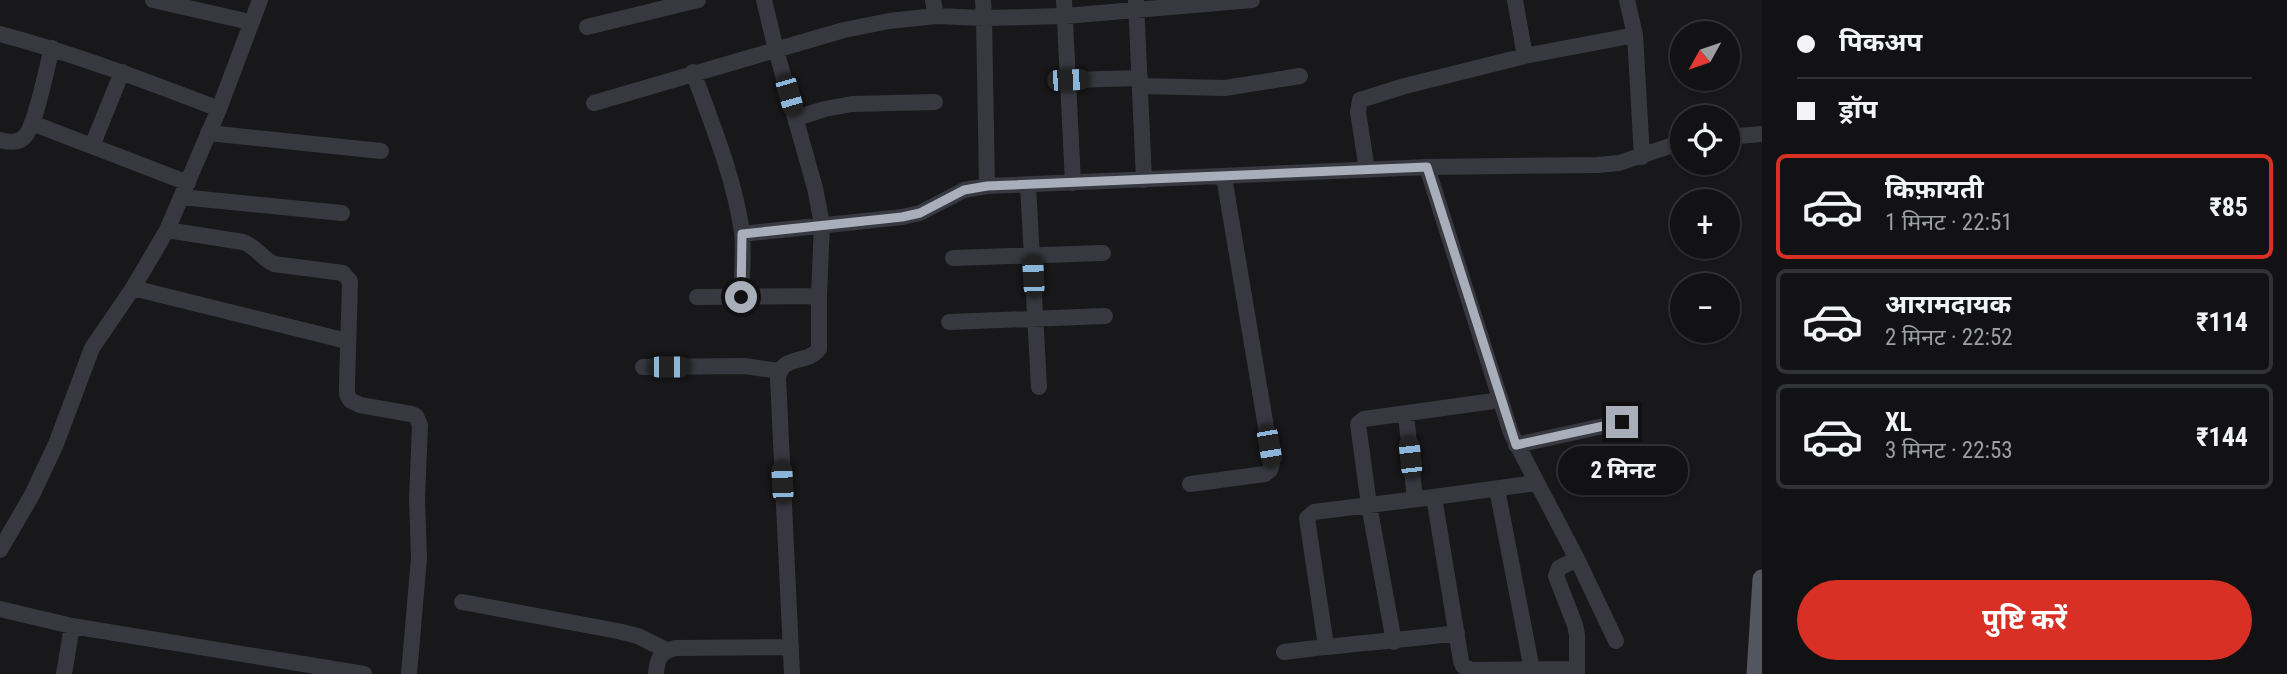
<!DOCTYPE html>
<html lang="hi">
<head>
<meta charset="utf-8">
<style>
	:root { --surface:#121214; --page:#1f2022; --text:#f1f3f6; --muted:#9c9ea0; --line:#313234; --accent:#d93025 }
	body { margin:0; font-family:"Roboto Condensed","Noto Sans Devanagari",sans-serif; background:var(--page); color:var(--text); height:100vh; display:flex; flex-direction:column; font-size:26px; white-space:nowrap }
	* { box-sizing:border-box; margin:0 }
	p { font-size:23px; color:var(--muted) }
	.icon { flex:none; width:38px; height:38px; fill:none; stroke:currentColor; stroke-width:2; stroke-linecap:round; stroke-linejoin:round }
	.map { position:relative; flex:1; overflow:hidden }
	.sheet { display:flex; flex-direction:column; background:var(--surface); width:525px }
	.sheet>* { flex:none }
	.top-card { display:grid; align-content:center; height:154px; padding:0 35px; background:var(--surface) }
	.needle { width:46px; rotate:230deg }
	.fabs { position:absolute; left:1670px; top:21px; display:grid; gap:14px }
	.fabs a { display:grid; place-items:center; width:70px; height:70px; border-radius:50%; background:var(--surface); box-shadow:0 2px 5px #0004,0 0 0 2px var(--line); font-size:35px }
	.end { position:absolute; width:32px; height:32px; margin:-16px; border:9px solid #a9aebb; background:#111; box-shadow:0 0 0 4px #111 }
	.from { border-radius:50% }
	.bubble { position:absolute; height:49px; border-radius:24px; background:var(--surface); box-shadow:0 2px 5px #0004,0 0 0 2px var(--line); font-size:23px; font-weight:700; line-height:49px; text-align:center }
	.car { position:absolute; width:21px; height:42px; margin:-21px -10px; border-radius:9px; box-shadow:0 0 5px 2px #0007; background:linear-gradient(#222 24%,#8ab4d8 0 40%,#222 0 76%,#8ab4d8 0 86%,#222 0) }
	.top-card b { display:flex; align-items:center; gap:24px; height:66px; font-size:26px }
	.top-card b+b { border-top:2px solid var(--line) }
	.top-card i { width:18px; height:18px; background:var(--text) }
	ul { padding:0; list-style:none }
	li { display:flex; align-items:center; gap:21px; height:105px; margin:0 14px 10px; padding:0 21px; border:4px solid var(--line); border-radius:10px }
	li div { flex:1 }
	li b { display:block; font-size:26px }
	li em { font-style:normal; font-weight:700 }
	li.on { border-color:var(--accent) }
	li>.icon { width:63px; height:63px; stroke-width:1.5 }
	.cta { display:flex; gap:14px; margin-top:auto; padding:14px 35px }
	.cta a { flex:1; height:80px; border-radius:42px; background:var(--accent); color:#fff; font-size:28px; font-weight:700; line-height:80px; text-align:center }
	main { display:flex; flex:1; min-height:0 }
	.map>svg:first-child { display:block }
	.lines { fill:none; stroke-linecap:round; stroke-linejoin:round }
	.minor { stroke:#383940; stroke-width:16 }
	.major { stroke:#54565f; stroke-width:19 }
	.route { stroke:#a9aebb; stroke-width:9 }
</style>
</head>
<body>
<main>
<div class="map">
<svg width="1762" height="674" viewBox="0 0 1762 674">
	<rect width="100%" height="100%" fill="#18181a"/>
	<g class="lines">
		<path class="minor" d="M 153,0 L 250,22
			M 764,0 L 776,50 L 815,188 L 822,224 L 819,296 L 819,349 C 807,365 782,354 778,378 L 792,674
			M 983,0 L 984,18 L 1065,16 L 1252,0
			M 1064,0 L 1073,183
			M 1515,0 L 1525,56 L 1635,35 L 1642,157
			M 1627,0 L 1635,35
			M 1136,1 L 1144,180
			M 936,16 L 984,18 L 987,186
			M 587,27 L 698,0
			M 0,34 C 75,54 146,81 219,109
			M 693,72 C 712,124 734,177 742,232 C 744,253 742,275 741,297
			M 1068,80 L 1140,78
			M 1141,86 L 1225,88 L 1300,76
			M 594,103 L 844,30 L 889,21 L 936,16 L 933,0
			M 796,118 L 825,109 L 852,104 L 935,102
			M 32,123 L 188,183
			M 208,133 L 381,151
			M 1727,137 L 1762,134
			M 0,140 C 9,142 19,144 26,135 C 36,123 47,66 52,48
			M 92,146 L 122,72
			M 1427,167 L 1511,433 L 1577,559 L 1616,641
			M 1367,170 L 1358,112 L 1360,100 L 1405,86 L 1525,56
			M 1028,185 L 1039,387
			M 181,197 L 342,213
			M 167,230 L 243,242 C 256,246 261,258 274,264 L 343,273 L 350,281 L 347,384 L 347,394 L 350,400 L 360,405 L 411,414 L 416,416 L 420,425 L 417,499 L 419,558 L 409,674
			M 742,234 L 902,217 L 920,213 L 964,190 L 987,186 L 1427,167 L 1598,165 L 1619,163 L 1682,142
			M 953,258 L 1103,253
			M 133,288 L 347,341
			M 697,297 L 819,296
			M 949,322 L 1105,316
			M 643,367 L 745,366 L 779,371
			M 1406,415 L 1415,499
			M 1516,445 L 1622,422
			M 1536,483 L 1434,497 L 1461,661 L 1463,666 L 1471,670 L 1577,669
			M 1190,484 L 1265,474 L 1270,470 L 1272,463 L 1224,177
			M 1497,489 L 1532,670
			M 0,550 L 32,495 L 56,444 L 92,348 L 133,288 L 167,230 L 219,109 L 260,0
			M 1577,559 L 1559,568 L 1556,576 L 1575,625 L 1577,635 L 1577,674
			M 462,602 L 618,631 L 638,636 L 666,650
			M 0,609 L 72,626 L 364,674
			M 1394,642 L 1369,505 L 1358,424 L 1364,419 L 1501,400
			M 1326,646 L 1307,518 L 1314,512 L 1434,497
			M 1284,652 C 1342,644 1399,641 1457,633
			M 64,674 L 72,626
			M 656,674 C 657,659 660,652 675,648 L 791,647"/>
		<path class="major" d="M 1756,674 L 1762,579"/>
	</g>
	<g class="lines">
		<path class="route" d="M 741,297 L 742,234 L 902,217 L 920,213 L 964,190 L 987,186 L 1427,167 L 1516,445 L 1622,422"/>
	</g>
</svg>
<div class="fabs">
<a><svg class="needle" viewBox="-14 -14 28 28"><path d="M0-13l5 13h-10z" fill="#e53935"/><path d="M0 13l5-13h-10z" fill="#9c9ea0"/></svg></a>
<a><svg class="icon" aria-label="locate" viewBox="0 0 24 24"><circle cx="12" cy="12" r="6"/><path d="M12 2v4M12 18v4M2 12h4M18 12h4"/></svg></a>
<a>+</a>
<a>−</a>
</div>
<i class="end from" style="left:741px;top:297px"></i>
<i class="end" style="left:1622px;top:422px"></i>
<div class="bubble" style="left:1558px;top:446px;width:130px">2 मिनट</div>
<i class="car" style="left:1068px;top:80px;rotate:88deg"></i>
<i class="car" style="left:789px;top:95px;rotate:164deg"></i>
<i class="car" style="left:1033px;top:276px;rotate:357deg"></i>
<i class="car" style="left:669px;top:367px;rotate:90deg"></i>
<i class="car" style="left:1269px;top:446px;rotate:170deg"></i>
<i class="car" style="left:1410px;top:457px;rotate:354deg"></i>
<i class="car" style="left:782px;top:482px;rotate:357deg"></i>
</div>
<section class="sheet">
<div class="top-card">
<b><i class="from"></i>पिकअप</b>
<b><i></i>ड्रॉप</b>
</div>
<ul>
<li class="on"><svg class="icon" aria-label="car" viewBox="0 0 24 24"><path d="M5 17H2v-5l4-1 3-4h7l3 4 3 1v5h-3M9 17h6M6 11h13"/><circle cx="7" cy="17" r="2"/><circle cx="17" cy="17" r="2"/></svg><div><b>किफ़ायती</b><p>1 मिनट · 22:51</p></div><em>₹85</em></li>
<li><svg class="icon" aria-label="car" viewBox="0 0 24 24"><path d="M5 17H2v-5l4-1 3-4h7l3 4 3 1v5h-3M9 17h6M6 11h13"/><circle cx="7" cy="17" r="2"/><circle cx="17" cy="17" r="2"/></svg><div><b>आरामदायक</b><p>2 मिनट · 22:52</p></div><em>₹114</em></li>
<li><svg class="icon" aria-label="car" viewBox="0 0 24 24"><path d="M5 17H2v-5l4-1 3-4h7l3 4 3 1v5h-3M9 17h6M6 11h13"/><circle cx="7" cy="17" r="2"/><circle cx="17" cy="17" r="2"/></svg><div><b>XL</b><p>3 मिनट · 22:53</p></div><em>₹144</em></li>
</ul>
<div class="cta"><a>पुष्टि करें</a></div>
</section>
</main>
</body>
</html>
